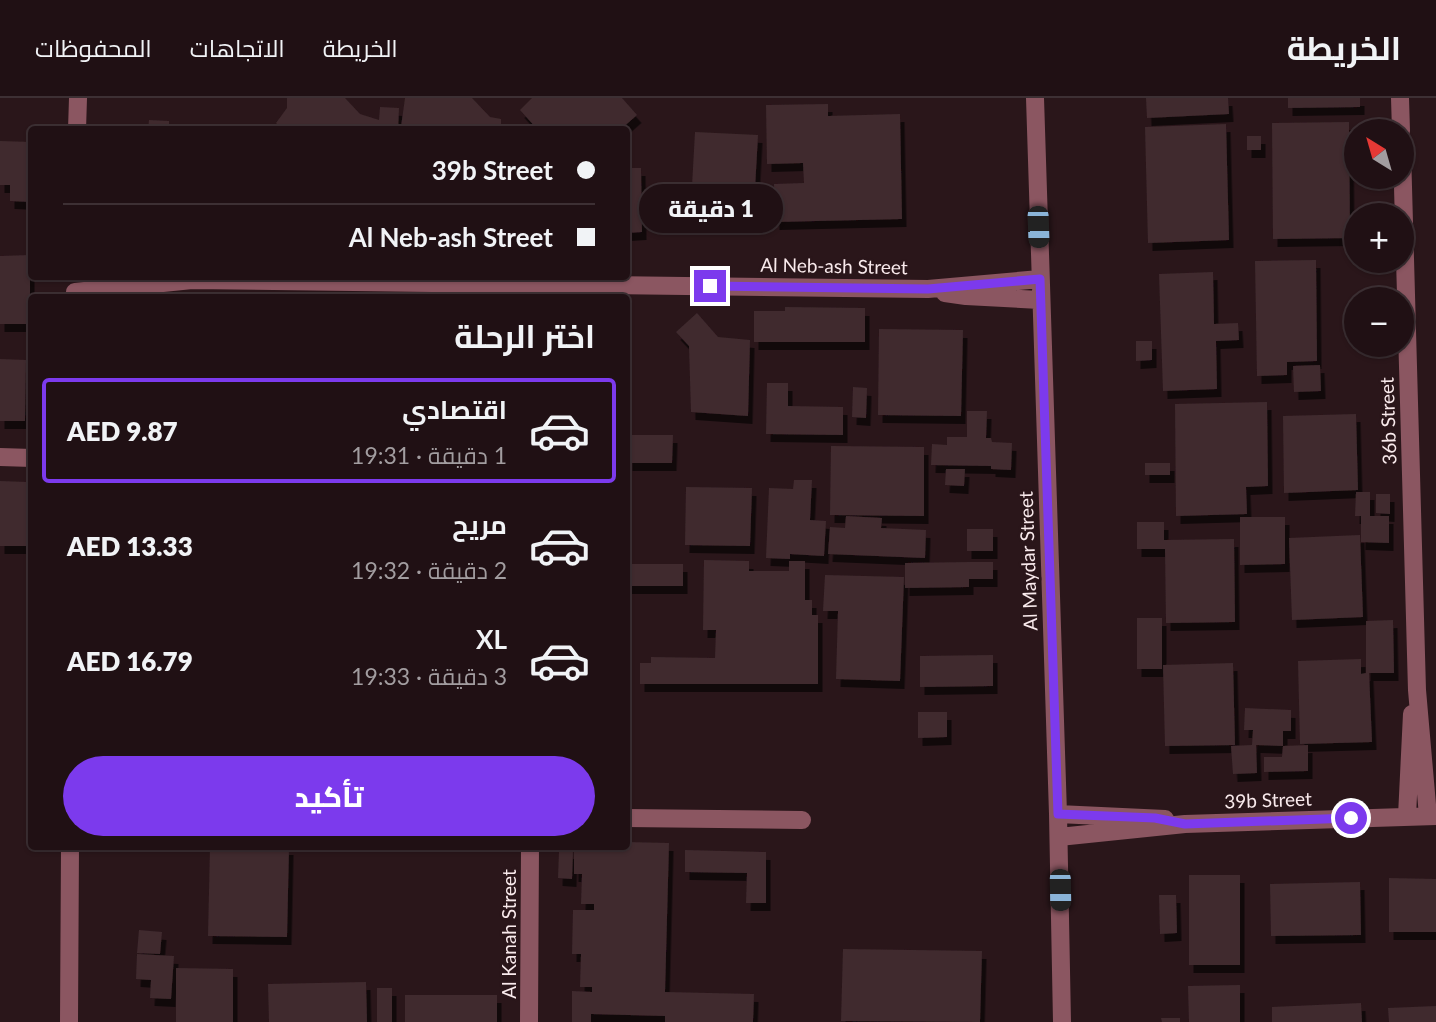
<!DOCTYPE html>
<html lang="ar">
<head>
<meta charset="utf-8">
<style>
	:root { --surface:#201014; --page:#2d1e22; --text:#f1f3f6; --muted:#a29da0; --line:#3d3034; --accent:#7c3aed }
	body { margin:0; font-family:Lato,Cairo,sans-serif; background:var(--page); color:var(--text); direction:rtl; height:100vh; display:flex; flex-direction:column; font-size:26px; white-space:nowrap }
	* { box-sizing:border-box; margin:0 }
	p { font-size:23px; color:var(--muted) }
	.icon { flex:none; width:38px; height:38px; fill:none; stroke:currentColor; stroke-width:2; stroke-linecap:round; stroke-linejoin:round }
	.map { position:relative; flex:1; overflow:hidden; direction:ltr }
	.drawer { position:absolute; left:28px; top:196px; width:602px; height:556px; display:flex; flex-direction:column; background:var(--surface); border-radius:7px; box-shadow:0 2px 5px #0004,0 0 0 2px var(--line); direction:rtl }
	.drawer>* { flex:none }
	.guide { position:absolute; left:28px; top:28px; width:602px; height:154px; border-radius:7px; box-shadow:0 2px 5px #0004,0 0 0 2px var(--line); direction:rtl; display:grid; align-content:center; height:154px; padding:0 35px; background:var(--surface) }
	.needle { width:46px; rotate:323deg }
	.buttons { position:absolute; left:1344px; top:21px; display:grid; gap:14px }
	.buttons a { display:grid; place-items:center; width:70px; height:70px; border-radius:50%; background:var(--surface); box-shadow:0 2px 5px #0004,0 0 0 2px var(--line); font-size:35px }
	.end { position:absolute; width:32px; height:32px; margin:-16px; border:9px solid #7c3aed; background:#fff; box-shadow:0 0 0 4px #fff }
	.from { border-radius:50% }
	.bubble { position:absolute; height:49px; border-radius:24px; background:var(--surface); box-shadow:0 2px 5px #0004,0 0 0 2px var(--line); font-size:23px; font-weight:800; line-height:49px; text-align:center; direction:rtl }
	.car { position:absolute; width:21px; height:42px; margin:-21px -10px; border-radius:9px; box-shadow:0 0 5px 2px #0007; background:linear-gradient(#222 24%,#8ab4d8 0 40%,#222 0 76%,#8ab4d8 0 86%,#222 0) }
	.guide b { display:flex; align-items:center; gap:24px; height:66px; font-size:26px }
	.guide b+b { border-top:2px solid var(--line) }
	.guide i { width:18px; height:18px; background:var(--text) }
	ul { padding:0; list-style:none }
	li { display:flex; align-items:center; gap:21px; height:105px; margin:0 14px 10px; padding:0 21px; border:4px solid transparent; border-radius:7px }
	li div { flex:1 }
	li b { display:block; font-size:26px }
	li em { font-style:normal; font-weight:800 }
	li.active { border-color:var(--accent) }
	li>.icon { width:63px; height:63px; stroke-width:1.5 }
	h2 { padding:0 35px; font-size:32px; line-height:84px }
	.cta { display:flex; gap:14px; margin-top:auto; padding:14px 35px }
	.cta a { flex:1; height:80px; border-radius:42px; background:var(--accent); color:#fff; font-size:28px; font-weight:800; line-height:80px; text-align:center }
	header { display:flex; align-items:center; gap:42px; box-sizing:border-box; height:98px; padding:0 35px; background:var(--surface); border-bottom:2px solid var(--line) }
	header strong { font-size:33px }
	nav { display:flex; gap:38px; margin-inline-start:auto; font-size:24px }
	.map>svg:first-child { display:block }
	.building { fill:#3f2a2e; filter:url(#shadow) }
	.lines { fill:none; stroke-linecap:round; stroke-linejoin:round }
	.street { stroke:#8b5661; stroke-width:18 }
	.route { stroke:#7c3aed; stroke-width:9 }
	.labels { text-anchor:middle; stroke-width:5; stroke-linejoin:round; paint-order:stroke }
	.street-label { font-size:19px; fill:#f9eaec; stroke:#2a161a }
</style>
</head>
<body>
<header>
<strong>الخريطة</strong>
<nav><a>الخريطة</a><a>الاتجاهات</a><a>المحفوظات</a></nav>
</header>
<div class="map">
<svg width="1436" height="924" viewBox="0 0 1436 924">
	<defs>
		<filter id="shadow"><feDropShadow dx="4.5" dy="8" stdDeviation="0" flood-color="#0009"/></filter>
	</defs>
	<rect width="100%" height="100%" fill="#2a161a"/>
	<path class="building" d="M 287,0 L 345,0 L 360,16 L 379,22 L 380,9 L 399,10 L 398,32 L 283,32 L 276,25 L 287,10 Z
		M 405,0 L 472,0 L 490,19 L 501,21 L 501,32 L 403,32 L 401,29 Z
		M 532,0 L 622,0 L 637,17 L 620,32 L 538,32 L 520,12 Z
		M 1146,0 L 1228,0 L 1229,16 L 1147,20 Z
		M 1288,0 L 1360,0 L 1360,9 L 1288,10 Z
		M 828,6 L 828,18 L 900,16 L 902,121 L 775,124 L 774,86 L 804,85 L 803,65 L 767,66 L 766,7 Z
		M 149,22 L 169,23 L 169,32 L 148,32 Z
		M 1349,24 L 1350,140 L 1273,141 L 1272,25 Z
		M 1226,26 L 1229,142 L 1148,145 L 1145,29 Z
		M 695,34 L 758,37 L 754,108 L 691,106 Z
		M 1247,38 L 1261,38 L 1261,52 L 1247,52 Z
		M 0,43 L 32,44 L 32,104 L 10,103 L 10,87 L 0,87 Z
		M 626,70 L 641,70 L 642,134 L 626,135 Z
		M 30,157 L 30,226 L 0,226 L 0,158 Z
		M 1316,162 L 1317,263 L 1287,264 L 1287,277 L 1257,278 L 1255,163 Z
		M 1213,174 L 1214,226 L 1238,225 L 1239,242 L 1216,243 L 1217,291 L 1163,293 L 1159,176 Z
		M 785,209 L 865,210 L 865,244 L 754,244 L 754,213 L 785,213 Z
		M 697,215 L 718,239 L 750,242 L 748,318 L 691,314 L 689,248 L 676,234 Z
		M 879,231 L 963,232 L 961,318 L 878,317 Z
		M 1136,243 L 1152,243 L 1152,262 L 1136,263 Z
		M 0,261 L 26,262 L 25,323 L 0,323 Z
		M 1320,267 L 1321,293 L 1294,294 L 1293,268 Z
		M 767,285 L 788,285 L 788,308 L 843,309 L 843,337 L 766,336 Z
		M 853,289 L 867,290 L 866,320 L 852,319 Z
		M 1267,304 L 1268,388 L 1246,389 L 1247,416 L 1176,418 L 1175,306 Z
		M 967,313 L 987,313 L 986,340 L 991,340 L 992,344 L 1012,345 L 1011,372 L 991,371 L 991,368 L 931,367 L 932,346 L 947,347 L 947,339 L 967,339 Z
		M 1356,316 L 1358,392 L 1284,395 L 1283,318 Z
		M 628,337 L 673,337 L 672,365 L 628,365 Z
		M 831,348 L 924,349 L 924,418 L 830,417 Z
		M 1145,365 L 1170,365 L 1170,377 L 1145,377 Z
		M 946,371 L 965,371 L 964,388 L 945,387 Z
		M 794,382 L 812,382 L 810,422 L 826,423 L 824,458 L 790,456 L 790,461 L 766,460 L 769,390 L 793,391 Z
		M 0,383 L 27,384 L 26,448 L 0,448 Z
		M 686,389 L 752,390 L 750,448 L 685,447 Z
		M 1356,394 L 1370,394 L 1370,418 L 1389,418 L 1389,445 L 1361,444 L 1361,418 L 1355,418 Z
		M 1376,396 L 1390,396 L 1390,416 L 1376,415 Z
		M 846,418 L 882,420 L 881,430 L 926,432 L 925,460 L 828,456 L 830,429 L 845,430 Z
		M 1240,419 L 1285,419 L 1285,466 L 1240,467 Z
		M 1137,424 L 1164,424 L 1164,442 L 1234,441 L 1235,524 L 1166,525 L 1165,451 L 1137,451 Z
		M 967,431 L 993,431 L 993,453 L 967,453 Z
		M 1360,437 L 1363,519 L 1292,522 L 1289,440 Z
		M 704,462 L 749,463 L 749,473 L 789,473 L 789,463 L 805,463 L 805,502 L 812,502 L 812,517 L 818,517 L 818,586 L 640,586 L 640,565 L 651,565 L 651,559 L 715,560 L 716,532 L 703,532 Z
		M 970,464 L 993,464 L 993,481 L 969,481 L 969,489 L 905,490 L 905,465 Z
		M 626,466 L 683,466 L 683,488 L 626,488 Z
		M 825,477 L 904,479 L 900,583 L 836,581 L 838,513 L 823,513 Z
		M 1137,520 L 1162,520 L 1162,571 L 1137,571 Z
		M 1393,522 L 1394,575 L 1369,575 L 1372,644 L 1300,646 L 1298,563 L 1361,561 L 1361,576 L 1366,575 L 1366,523 Z
		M 993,557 L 993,588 L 920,589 L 920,558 Z
		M 1233,565 L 1235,647 L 1165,648 L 1163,567 Z
		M 1245,610 L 1291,612 L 1291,633 L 1283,633 L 1283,648 L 1256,647 L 1257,675 L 1233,676 L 1231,648 L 1252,647 L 1253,632 L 1244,632 Z
		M 918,614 L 947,614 L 947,639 L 918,640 Z
		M 1308,647 L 1308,673 L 1264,674 L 1264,659 L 1282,659 L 1283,648 Z
		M 626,744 L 669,745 L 665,894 L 754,896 L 753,924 L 665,924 L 665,918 L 591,916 L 591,924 L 572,924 L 572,893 L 592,894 L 592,889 L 580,889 L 581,856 L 572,856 L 573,812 L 594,812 L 594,806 L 581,806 L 582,776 L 574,776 L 574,749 L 626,749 Z
		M 210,749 L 289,749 L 287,839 L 208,838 Z
		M 685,752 L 766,754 L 766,805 L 746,805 L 747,775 L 685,774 Z
		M 559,753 L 573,753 L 572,781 L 558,780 Z
		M 1189,777 L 1240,777 L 1240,867 L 1189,867 Z
		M 1389,780 L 1436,781 L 1436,834 L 1389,834 Z
		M 1360,784 L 1361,837 L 1271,838 L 1270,786 Z
		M 1159,797 L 1176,797 L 1177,835 L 1160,836 Z
		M 139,832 L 162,834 L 160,856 L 137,855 Z
		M 843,851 L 982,853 L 980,924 L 841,923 Z
		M 137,856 L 174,858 L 171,901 L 150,900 L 151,882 L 136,881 Z
		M 176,870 L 233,871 L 233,924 L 176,924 Z
		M 366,884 L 367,924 L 269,924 L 268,886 Z
		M 1240,887 L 1240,924 L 1189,924 L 1188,888 Z
		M 377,890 L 392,890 L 392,924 L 377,924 Z
		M 405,897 L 497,897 L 497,924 L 405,924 Z
		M 1361,905 L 1362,924 L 1272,924 L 1272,909 Z
		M 1436,908 L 1436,924 L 1389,924 L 1388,910 Z
		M 1161,920 L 1180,920 L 1180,924 L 1162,924 Z"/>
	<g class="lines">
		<path class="street" d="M 1035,0 L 1058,716 L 1062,924
			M 1400,0 L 1401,33
			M 77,32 L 78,0
			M 1402,53 L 1417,592 L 1428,718
			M 75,194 L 192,182 L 928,191 L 1040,181
			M 945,195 L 966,198 L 1040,202
			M 0,359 L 32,360
			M 1058,716 L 1165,721
			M 1407,718 L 1412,616
			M 626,720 L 802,722
			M 1059,739 L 1185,726 L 1436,718
			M 69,924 L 70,749
			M 529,924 L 530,749"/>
	</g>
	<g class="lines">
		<path class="route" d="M 710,188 L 928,191 L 1040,181 L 1058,716 L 1155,720 L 1185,726 L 1351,720"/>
	</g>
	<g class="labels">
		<g class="street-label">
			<text transform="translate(834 168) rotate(1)" y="7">Al Neb-ash Street</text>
			<text transform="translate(1388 323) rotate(-92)" y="7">36b Street</text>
			<text transform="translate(1028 463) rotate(-92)" y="7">Al Maydar Street</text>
			<text transform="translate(1268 702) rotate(-2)" y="7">39b Street</text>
			<text transform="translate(509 836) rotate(-90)" y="7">Al Kanah Street</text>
		</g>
	</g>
</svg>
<div class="buttons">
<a><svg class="needle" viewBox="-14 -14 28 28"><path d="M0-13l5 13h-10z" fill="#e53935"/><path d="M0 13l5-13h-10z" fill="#a29da0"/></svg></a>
<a>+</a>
<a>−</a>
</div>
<i class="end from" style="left:1351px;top:720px"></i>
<i class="end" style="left:710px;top:188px"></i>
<div class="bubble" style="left:639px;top:86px;width:144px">1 دقيقة</div>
<i class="car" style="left:1038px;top:129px;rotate:178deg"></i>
<i class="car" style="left:1060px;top:792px;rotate:179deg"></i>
<div class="guide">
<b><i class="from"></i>39b Street</b>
<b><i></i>Al Neb-ash Street</b>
</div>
<section class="drawer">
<h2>اختر الرحلة</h2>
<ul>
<li class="active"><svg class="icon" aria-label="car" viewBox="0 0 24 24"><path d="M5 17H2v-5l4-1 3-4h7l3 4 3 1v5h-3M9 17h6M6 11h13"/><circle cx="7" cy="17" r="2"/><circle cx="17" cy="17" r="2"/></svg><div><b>اقتصادي</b><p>1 دقيقة · 19:31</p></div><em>AED 9.87</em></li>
<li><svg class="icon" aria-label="car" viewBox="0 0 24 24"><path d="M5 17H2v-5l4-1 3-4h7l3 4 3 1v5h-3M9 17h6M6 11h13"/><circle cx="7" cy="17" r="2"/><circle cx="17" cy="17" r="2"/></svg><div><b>مريح</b><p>2 دقيقة · 19:32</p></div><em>AED 13.33</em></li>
<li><svg class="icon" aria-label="car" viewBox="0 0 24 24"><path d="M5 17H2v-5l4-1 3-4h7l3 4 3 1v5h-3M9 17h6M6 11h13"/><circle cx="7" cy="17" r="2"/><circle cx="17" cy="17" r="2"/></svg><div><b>XL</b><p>3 دقيقة · 19:33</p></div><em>AED 16.79</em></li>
</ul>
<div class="cta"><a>تأكيد</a></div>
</section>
</div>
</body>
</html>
